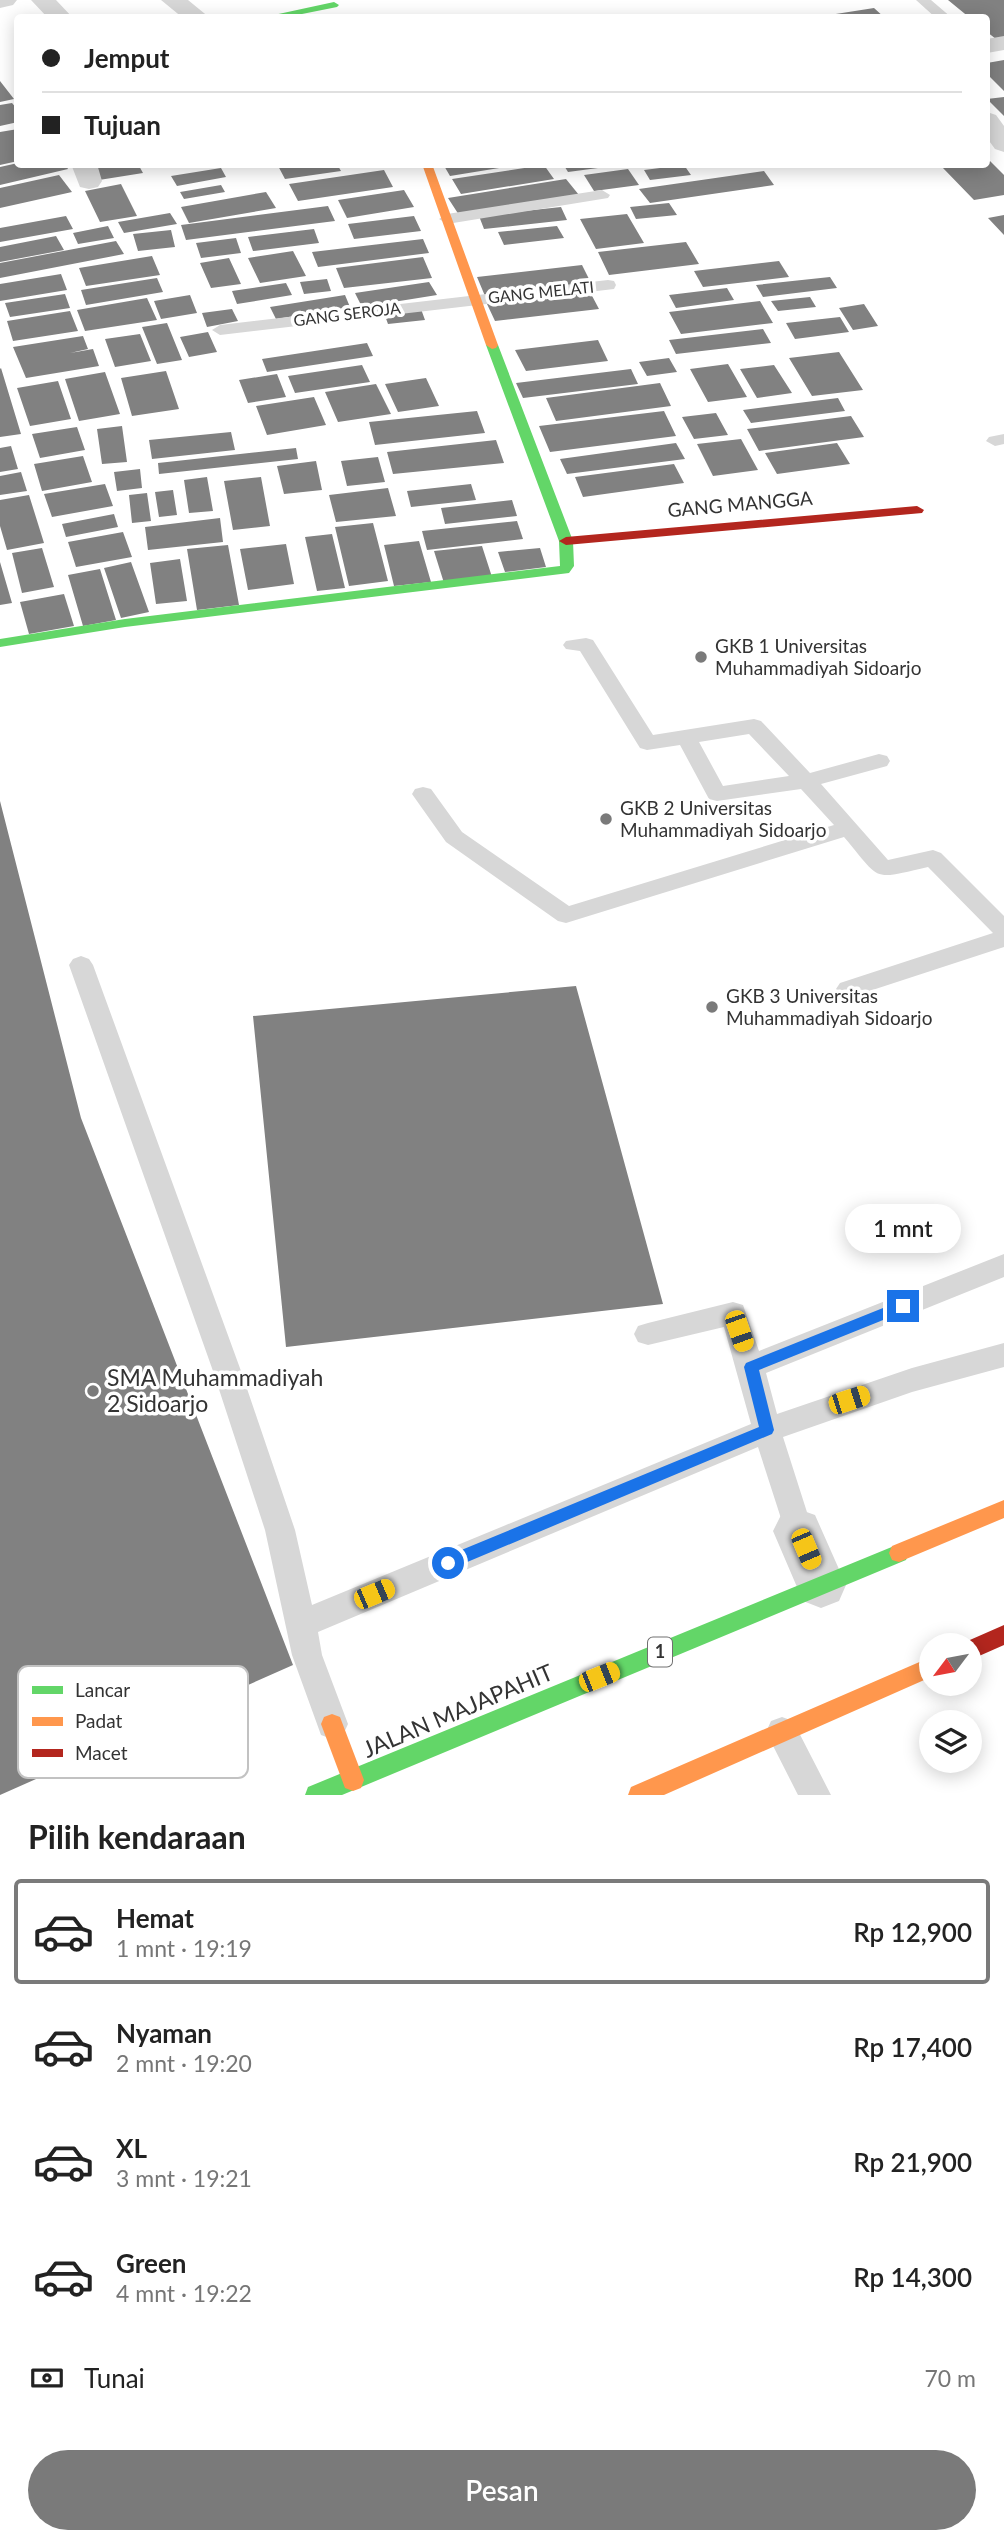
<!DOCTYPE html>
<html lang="id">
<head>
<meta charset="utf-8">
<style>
	:root { --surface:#fff; --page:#f6f6f6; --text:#222; --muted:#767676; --line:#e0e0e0; --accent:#7a7a7a }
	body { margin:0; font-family:Lato,sans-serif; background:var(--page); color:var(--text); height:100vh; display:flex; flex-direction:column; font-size:26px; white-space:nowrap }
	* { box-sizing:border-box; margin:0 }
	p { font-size:23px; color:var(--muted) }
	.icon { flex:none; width:38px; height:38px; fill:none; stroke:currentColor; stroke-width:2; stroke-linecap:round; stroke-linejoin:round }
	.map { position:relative; height:1795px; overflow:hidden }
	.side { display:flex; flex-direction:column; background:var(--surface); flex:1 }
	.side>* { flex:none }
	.banner { position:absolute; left:14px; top:14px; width:976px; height:154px; border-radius:7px; box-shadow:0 4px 18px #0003; display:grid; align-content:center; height:154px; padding:0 28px; background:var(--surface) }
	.needle { width:46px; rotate:238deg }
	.tools { position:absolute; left:919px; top:1633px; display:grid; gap:14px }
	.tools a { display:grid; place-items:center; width:63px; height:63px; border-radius:50%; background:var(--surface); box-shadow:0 4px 18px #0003; font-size:35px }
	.end { position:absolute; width:32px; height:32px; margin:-16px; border:9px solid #1a73e8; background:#fff; box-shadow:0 0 0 4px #fff }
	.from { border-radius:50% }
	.bubble { position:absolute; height:49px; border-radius:24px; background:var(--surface); box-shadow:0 4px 18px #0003; font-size:23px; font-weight:600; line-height:49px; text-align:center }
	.car { position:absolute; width:21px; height:42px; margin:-21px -10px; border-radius:9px; box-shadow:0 0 5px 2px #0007; background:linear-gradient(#f5c518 24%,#345 0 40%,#f5c518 0 76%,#345 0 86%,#f5c518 0) }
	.banner b { display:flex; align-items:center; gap:24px; height:66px; font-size:26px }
	.banner b+b { border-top:2px solid var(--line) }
	.banner i { width:18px; height:18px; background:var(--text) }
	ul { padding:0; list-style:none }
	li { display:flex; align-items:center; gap:21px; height:105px; margin:0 14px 10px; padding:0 14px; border:4px solid transparent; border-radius:7px }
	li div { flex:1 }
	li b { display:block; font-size:26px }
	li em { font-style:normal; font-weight:600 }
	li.selected { border-color:var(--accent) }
	li>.icon { width:63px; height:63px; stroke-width:1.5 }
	h2 { padding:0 28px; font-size:32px; line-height:84px }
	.pay { display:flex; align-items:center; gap:18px; height:77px; padding:0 28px; font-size:26px }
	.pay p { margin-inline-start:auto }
	.button { display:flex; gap:14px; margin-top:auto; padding:14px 28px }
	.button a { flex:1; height:80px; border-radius:42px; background:var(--accent); color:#fff; font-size:28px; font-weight:600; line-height:80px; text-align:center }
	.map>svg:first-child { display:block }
	.building { fill:#818181 }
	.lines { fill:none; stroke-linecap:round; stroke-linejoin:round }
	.lane { fill:#d7d7d7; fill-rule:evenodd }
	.street { fill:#d7d7d7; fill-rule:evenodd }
	.fast { fill:#63d668; fill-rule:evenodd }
	.slow { fill:#ff974d; fill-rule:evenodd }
	.jam { fill:#b3261e; fill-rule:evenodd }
	.route { fill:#1a73e8 }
	.poi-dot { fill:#7a7a7a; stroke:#fff; stroke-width:2.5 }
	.labels { text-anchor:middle; stroke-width:7; stroke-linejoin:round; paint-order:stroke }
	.far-street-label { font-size:16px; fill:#333; stroke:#fff }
	.shield { fill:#fff; stroke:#707070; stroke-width:2 }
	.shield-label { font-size:18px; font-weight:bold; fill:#333 }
	.street-label { font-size:19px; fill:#333; stroke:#fff }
	.poi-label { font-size:19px; fill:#333; stroke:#fff; text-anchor:start }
	.near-poi-label { font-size:23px; fill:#333; stroke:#fff; text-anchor:start }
	.near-street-label { font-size:23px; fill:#333; stroke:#fff }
	.key { fill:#fff; stroke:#c2c2c2; stroke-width:2 }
	.key-label { font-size:19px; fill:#333 }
</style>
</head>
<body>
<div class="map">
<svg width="1004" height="1795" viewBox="0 0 1004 1795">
	<rect width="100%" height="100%" fill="#fff"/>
	<path class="building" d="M 948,0 L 1004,0 L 1004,38 L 996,39 L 987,32 L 987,18 L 970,18 Z
		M 874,8 L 885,18 L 823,18 L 823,16 Z
		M 1004,60 L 1004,91 L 987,74 L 987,63 Z
		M 0,81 L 14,99 L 0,102 Z
		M 1004,97 L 1004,116 L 987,99 Z
		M 12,103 L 18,110 L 18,122 L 0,126 L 0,105 Z
		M 18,129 L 18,161 L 0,165 L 0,132 Z
		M 987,158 L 1004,175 L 1004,195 L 974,200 L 942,167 L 987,164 Z
		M 18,163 L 65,164 L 68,169 L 0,185 L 0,167 Z
		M 91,164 L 138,164 L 143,173 L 99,180 Z
		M 277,164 L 337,164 L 341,171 L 285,179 Z
		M 443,164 L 510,164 L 511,166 L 450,176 Z
		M 563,164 L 613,164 L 613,166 L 568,172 Z
		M 544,165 L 554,179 L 461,194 L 452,179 Z
		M 684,165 L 691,175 L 650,180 L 644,170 Z
		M 221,168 L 226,177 L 177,186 L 171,176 Z
		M 628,169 L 639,185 L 594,191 L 584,175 Z
		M 384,170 L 393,187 L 298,201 L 289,184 Z
		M 764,171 L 774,185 L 650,203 L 639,189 Z
		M 59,175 L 72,192 L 0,208 L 0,188 Z
		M 566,179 L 579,195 L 459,215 L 448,198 Z
		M 121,184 L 137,216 L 100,222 L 85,191 Z
		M 221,185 L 225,192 L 184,199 L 180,192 Z
		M 404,190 L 414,207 L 347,218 L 338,200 Z
		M 266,192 L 276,208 L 189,223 L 181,207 Z
		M 669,203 L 677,215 L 636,219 L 630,207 Z
		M 328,206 L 335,221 L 186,240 L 181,225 Z
		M 561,207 L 567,220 L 484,229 L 479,216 Z
		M 170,213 L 177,224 L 124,233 L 118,222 Z
		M 627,214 L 644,243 L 596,249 L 580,219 Z
		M 1004,215 L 1004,235 L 988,218 Z
		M 66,216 L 73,229 L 0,242 L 0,228 Z
		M 414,216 L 421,231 L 354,239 L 348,224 Z
		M 108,226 L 114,238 L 78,244 L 73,233 Z
		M 557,226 L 564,238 L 504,245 L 498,232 Z
		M 314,229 L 319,243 L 253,251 L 248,237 Z
		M 171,230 L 175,247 L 138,251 L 133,234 Z
		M 56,236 L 64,250 L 0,262 L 0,247 Z
		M 236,238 L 241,253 L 201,258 L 196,243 Z
		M 423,239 L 429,253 L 318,267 L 312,252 Z
		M 116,241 L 124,254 L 0,278 L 0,263 Z
		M 686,242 L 699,264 L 609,275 L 598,252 Z
		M 293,251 L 306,276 L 260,283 L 248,258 Z
		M 152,256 L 160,275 L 86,286 L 79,268 Z
		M 423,257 L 432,278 L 344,288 L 336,268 Z
		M 229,258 L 241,284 L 211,288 L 200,263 Z
		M 779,261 L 789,277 L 703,287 L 694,271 Z
		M 582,265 L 591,283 L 485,296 L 477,277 Z
		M 61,274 L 67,290 L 0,301 L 0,284 Z
		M 830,277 L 837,288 L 763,297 L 756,285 Z
		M 157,278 L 163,292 L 86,305 L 81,290 Z
		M 327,279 L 331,291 L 304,294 L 300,282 Z
		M 429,282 L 437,295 L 362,307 L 355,293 Z
		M 286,283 L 292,295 L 237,304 L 232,291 Z
		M 727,288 L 734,300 L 676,308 L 669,295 Z
		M 590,292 L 599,309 L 495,321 L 487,304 Z
		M 65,294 L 70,308 L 10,317 L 5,303 Z
		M 190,295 L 197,313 L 161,319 L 154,301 Z
		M 345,295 L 350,307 L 276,319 L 270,307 Z
		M 810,297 L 816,307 L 778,311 L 771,301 Z
		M 147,298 L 157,320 L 85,331 L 77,310 Z
		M 760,301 L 773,323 L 681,334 L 669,312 Z
		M 864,304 L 878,326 L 853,330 L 839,308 Z
		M 232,309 L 238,321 L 207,327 L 202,313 Z
		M 421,309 L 425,320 L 388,324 L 384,313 Z
		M 70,311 L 78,331 L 13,341 L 7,321 Z
		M 840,317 L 849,332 L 795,339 L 786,323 Z
		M 167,323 L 182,360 L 157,364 L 142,327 Z
		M 763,329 L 771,343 L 676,354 L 669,340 Z
		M 208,332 L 217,352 L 189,357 L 180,337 Z
		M 140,334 L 151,361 L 115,367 L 105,339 Z
		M 83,336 L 88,349 L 70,353 L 93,349 L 99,366 L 26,378 L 13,347 Z
		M 598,340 L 608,361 L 526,371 L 515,350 Z
		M 367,343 L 373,356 L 267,372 L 262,359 Z
		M 839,352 L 863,390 L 812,396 L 789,358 Z
		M 669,358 L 677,372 L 647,376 L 639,362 Z
		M 728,364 L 747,397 L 708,402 L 690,369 Z
		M 362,365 L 370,382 L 295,393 L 288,376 Z
		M 774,365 L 792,393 L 757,398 L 740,369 Z
		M 1,368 L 21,434 L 0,437 L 0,369 Z
		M 631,369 L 638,384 L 523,398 L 516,383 Z
		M 166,371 L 179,409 L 132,416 L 121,378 Z
		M 105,372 L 120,414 L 79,421 L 65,379 Z
		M 277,374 L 286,397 L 248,403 L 239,380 Z
		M 426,378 L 439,406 L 398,412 L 385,384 Z
		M 58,381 L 71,419 L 30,426 L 17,388 Z
		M 660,383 L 671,406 L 556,421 L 546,398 Z
		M 376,384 L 391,414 L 338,422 L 325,392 Z
		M 314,397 L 326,425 L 267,435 L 256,406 Z
		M 838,398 L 845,411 L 751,423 L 743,410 Z
		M 477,411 L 485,433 L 375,445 L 369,422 Z
		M 664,411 L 676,436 L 550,452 L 539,426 Z
		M 716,413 L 728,435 L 694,439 L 682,417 Z
		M 851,416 L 864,437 L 759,451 L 747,429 Z
		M 122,426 L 127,462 L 102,464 L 97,429 Z
		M 77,427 L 85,450 L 40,458 L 32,434 Z
		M 231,432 L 235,450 L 152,459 L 149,440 Z
		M 741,439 L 758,470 L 713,476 L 697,444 Z
		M 496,440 L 504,463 L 393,474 L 387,452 Z
		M 676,443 L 685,459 L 567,474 L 560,459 Z
		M 837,443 L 850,464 L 777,474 L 765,453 Z
		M 11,446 L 18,469 L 0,472 L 0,448 Z
		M 296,448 L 298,459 L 159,474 L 158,463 Z
		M 83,456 L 92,482 L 42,491 L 34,464 Z
		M 378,457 L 385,482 L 347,486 L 341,461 Z
		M 316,461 L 322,490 L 284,494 L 277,466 Z
		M 674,464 L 684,483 L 583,497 L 575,477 Z
		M 140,469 L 142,488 L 117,491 L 114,472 Z
		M 21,472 L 27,491 L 0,495 L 0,476 Z
		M 207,477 L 213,511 L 189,513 L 184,480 Z
		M 261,477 L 270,526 L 233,530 L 224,481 Z
		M 105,484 L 113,506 L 52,517 L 44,494 Z
		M 471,484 L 476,500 L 411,507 L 407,491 Z
		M 388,488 L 396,516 L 336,522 L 329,495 Z
		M 173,490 L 177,515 L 159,517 L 155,492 Z
		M 147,493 L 151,521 L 132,523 L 129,495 Z
		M 29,495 L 44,543 L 7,550 L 0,526 L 0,500 Z
		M 512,500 L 517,516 L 445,524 L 441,508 Z
		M 114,514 L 118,527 L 66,537 L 62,524 Z
		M 220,518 L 223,542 L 148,550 L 145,527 Z
		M 517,521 L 523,539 L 427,550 L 422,531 Z
		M 373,523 L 388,581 L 349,586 L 335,527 Z
		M 123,532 L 132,557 L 76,567 L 68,542 Z
		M 332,534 L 345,588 L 317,591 L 305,537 Z
		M 419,541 L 431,582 L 394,586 L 384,545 Z
		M 286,544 L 294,584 L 248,590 L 240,549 Z
		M 228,545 L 239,605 L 197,610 L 187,549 Z
		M 482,546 L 492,577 L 444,583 L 434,551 Z
		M 42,548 L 54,587 L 22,593 L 12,553 Z
		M 540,548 L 546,567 L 505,572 L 498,552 Z
		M 180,559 L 187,601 L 156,604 L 150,563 Z
		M 0,562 L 12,603 L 0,605 Z
		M 131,562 L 149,612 L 121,618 L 104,568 Z
		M 100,569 L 116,620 L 83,626 L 68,575 Z
		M 64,594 L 74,626 L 29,634 L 20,602 Z
		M 0,801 L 81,1118 L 293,1665 L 0,1795 Z
		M 576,986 L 663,1304 L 286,1347 L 253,1016 Z"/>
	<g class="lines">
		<path class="lane" d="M 916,0 L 931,0 L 952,18 L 936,18 Z
			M 602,190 L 610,195 L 608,198 L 447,224 L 439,219 L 447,214 Z
			M 608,280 L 614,281 L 616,285 L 614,289 L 220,335 L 212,330 L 220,325 Z
			M 1004,434 L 1004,444 L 995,446 L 986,441 L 989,437 Z
			M 586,638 L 593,640 L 653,735 L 754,719 L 761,721 L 810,773 L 879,754 L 887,756 L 890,761 L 887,766 L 821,784 L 888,860 L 933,850 L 941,853 L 1004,916 L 1004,947 L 848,998 L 840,995 L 836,989 L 840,983 L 993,933 L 928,867 C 871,880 882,882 844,837 L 566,923 L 558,921 L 446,842 L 412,794 L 415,789 L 423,787 L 431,789 L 462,832 L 569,906 L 834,825 L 801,789 L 717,801 L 709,799 L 680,745 L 647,750 L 640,748 L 580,651 L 566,649 L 563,645 L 566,641 ZM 749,734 L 789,776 L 723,786 L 699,742 Z
			M 81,956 L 89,959 L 93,965 L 241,1371 L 295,1530 L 312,1605 L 751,1424 L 724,1327 L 648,1345 L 638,1342 L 634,1334 L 638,1326 L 648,1323 L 733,1302 L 743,1305 L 759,1351 L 1004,1254 L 1004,1277 L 766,1373 L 777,1414 L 912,1368 L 1004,1343 L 1004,1367 L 912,1392 L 783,1437 L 813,1531 L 808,1540 L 798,1544 L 788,1540 L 758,1447 L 318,1632 L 322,1655 L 348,1724 L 343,1735 L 332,1739 L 321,1735 L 292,1655 L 265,1530 L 213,1371 L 69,965 L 73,959 Z
			M 782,1717 L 793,1721 L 831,1795 L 798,1795 L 766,1732 L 771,1721 Z"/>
		<path class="street" d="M 0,0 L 17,0 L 13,5 L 0,8 Z
			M 31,0 L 56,0 L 73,18 L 48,18 Z
			M 161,0 L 188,0 L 210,18 L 183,18 Z
			M 1004,36 L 1004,50 L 987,53 L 987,39 Z
			M 987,112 L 996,115 L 1004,126 L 1004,152 L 995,149 L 987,138 Z
			M 71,164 L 97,164 L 102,181 L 98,187 L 89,189 L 80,187 Z
			M 798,1509 L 815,1515 L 846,1585 L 839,1601 L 821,1608 L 803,1601 L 773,1531 L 781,1515 Z"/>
		<path class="fast" d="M 334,2 L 339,5 L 337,7 L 282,18 L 260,18 Z
			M 492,341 L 498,345 L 573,541 L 574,566 L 569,573 L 125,627 L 0,647 L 0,639 L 125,619 L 560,566 L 559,541 L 486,345 Z
			M 899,1544 L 906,1546 L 909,1553 L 906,1560 L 342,1795 L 305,1795 L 308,1787 Z"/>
		<path class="slow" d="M 422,164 L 432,164 L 498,345 L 496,348 L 492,349 L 486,345 Z
			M 1004,1500 L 1004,1518 L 899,1562 L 892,1560 L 889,1553 L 892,1546 Z
			M 931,1657 L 931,1677 L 664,1795 L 628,1795 L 631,1787 Z
			M 332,1714 L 340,1717 L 364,1780 L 361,1788 L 353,1791 L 345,1788 L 321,1724 L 324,1717 Z"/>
		<path class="jam" d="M 917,506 L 924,510 L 922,513 L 566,545 L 559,541 L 566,537 Z
			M 1004,1625 L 1004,1645 L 970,1660 L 970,1645 L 962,1645 L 963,1643 Z"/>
	</g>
	<path class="route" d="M 903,1300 L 908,1302 L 908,1310 L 759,1370 L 774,1430 L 772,1434 L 453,1568 L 442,1568 L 440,1563 L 442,1558 L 759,1427 L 744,1367 L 746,1363 Z"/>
	<g class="poi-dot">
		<circle cx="701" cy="657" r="7"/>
		<circle cx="606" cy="819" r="7"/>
		<circle cx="712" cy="1007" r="7"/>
		<circle cx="93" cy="1391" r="7"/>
	</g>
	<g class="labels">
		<g class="far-street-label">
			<text transform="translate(541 292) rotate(-6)" y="6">GANG MELATI</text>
			<text transform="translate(347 314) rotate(-7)" y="6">GANG SEROJA</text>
		</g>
		<rect class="shield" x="648" y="1637.5" width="24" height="29" rx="5"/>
		<g class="shield-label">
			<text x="660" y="1658">1</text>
		</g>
		<g class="street-label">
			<text transform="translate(740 504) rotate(-5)" y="7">GANG MANGGA</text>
		</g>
		<g class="poi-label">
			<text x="715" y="653">GKB 1 Universitas<tspan x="715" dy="22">Muhammadiyah Sidoarjo</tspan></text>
			<text x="620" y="815">GKB 2 Universitas<tspan x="620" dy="22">Muhammadiyah Sidoarjo</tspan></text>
			<text x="726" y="1003">GKB 3 Universitas<tspan x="726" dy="22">Muhammadiyah Sidoarjo</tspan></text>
		</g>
		<g class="near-poi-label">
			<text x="107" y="1386">SMA Muhammadiyah<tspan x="107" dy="26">2 Sidoarjo</tspan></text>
		</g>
		<g class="near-street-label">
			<text transform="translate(458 1711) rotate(-23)" y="8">JALAN MAJAPAHIT</text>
		</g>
	</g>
	<rect x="18" y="1666" width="230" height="112" rx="10" class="key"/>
	<rect x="32" y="1686" width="31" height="8" fill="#63d668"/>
	<rect x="32" y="1717" width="31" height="9" fill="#ff974d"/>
	<rect x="32" y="1749" width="31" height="8" fill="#b3261e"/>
	<g class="key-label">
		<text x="75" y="1697">Lancar</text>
		<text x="75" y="1728">Padat</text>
		<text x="75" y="1760">Macet</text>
	</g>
</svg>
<div class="tools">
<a><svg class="needle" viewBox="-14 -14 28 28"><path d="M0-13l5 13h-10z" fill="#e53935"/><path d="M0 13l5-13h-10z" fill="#767676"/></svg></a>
<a><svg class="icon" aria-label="layers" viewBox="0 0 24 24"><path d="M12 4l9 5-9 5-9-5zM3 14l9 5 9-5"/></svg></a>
</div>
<i class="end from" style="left:448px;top:1563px"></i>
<i class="end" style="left:903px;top:1306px"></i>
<div class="bubble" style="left:845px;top:1204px;width:116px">1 mnt</div>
<i class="car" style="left:739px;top:1331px;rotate:161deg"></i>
<i class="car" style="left:849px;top:1400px;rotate:72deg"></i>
<i class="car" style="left:806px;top:1549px;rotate:157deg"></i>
<i class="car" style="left:374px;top:1594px;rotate:67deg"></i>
<i class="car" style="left:599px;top:1677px;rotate:68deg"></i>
<div class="banner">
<b><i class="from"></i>Jemput</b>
<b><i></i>Tujuan</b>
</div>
</div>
<section class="side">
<h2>Pilih kendaraan</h2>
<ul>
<li class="selected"><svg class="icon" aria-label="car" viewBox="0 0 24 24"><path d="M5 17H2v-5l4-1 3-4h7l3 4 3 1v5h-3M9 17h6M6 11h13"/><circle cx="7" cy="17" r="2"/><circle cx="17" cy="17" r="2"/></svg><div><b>Hemat</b><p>1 mnt · 19:19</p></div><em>Rp 12,900</em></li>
<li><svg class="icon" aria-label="car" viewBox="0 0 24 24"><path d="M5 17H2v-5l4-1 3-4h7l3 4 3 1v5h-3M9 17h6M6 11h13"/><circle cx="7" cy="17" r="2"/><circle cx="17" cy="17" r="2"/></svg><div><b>Nyaman</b><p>2 mnt · 19:20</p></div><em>Rp 17,400</em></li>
<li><svg class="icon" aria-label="car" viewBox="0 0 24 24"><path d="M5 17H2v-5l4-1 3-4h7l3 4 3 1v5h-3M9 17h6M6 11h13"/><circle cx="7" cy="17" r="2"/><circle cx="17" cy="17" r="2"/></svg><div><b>XL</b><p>3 mnt · 19:21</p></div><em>Rp 21,900</em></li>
<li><svg class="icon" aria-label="car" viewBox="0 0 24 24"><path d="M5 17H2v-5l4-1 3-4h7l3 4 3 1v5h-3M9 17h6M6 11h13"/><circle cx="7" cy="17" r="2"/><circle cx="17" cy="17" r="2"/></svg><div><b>Green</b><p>4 mnt · 19:22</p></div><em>Rp 14,300</em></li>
</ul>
<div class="pay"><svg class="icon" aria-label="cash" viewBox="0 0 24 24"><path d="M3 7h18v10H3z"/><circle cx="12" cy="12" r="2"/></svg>Tunai<p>70 m</p></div>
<div class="button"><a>Pesan</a></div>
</section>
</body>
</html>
